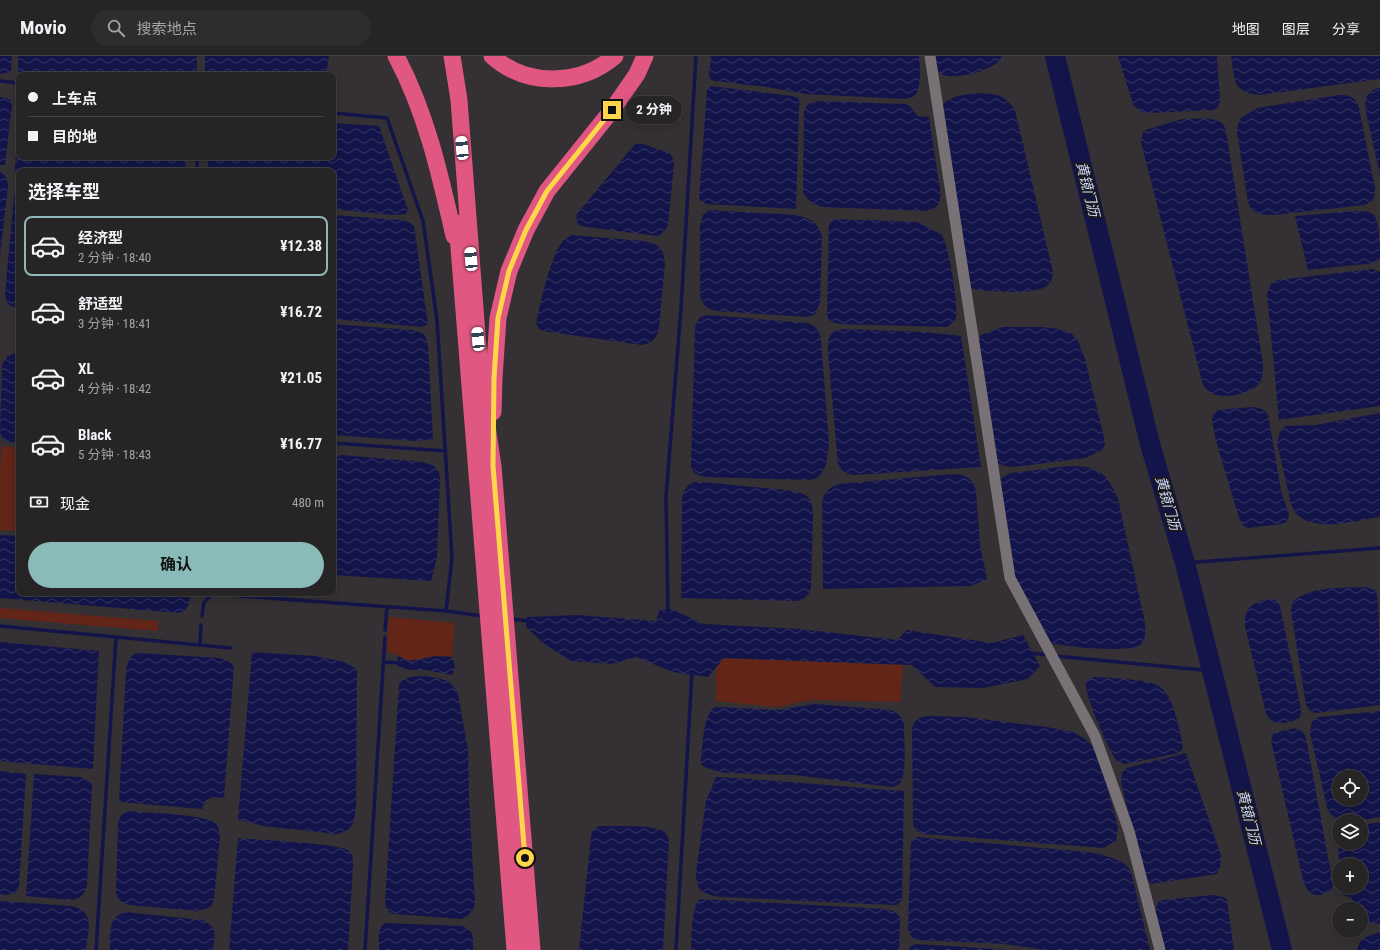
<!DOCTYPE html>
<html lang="zh">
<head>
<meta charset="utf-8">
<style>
	:root { --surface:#272426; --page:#2f2c2e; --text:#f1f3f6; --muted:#a4a4a7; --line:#434143; --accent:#8bbbb9 }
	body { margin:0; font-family:"Roboto Condensed","Noto Sans SC",sans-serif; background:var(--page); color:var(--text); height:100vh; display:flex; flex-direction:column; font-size:15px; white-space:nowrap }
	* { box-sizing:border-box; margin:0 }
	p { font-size:13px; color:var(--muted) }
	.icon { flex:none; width:22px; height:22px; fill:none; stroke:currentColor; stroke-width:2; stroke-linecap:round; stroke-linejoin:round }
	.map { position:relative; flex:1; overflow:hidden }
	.panel { position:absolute; left:16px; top:112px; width:320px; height:428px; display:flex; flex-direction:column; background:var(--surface); border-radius:8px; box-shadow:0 2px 10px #0003,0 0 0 1px var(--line) }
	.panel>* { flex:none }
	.guide { position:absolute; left:16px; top:16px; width:320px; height:88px; border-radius:8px; box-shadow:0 2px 10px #0003,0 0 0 1px var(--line); display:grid; align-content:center; height:88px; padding:0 12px; background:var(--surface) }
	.tools { position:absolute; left:1332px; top:714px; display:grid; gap:8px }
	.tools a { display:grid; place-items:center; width:36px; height:36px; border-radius:50%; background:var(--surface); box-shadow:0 2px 10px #0003,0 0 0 1px var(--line); font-size:20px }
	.end { position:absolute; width:18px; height:18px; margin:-9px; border:5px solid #ffd54a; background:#111; box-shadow:0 0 0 2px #111 }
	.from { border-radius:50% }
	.bubble { position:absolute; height:28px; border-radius:14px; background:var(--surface); box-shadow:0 2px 10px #0003,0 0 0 1px var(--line); font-size:13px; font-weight:700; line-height:28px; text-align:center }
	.car { position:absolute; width:12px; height:24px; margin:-12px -6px; border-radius:5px; box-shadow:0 0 3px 1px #0007; background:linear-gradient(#fff 24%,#345 0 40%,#fff 0 76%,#345 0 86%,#fff 0) }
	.guide b { display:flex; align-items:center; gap:14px; height:38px; font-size:15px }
	.guide b+b { border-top:1px solid var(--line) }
	.guide i { width:10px; height:10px; background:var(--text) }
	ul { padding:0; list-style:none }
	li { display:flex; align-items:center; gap:12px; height:60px; margin:0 8px 6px; padding:0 4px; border:2px solid transparent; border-radius:8px }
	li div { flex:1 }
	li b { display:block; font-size:15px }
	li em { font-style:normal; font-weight:700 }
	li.selected { border-color:var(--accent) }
	li>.icon { width:36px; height:36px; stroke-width:1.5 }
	h2 { padding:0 12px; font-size:18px; line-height:48px }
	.pay { display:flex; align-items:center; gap:10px; height:44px; padding:0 12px; font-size:15px }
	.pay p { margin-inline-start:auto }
	.action { display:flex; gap:8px; margin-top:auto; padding:8px 12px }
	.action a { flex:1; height:46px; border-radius:24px; background:var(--accent); color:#111; font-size:16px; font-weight:700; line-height:46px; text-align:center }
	header { display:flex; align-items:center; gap:24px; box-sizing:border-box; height:56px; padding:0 20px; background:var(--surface); border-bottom:1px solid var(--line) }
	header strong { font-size:19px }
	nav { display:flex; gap:22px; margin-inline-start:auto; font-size:14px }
	.search { width:280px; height:36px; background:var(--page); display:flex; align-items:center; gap:10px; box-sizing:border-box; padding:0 14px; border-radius:22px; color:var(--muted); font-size:15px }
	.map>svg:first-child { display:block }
	.green { fill:#632517 }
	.water { fill:url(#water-waves); fill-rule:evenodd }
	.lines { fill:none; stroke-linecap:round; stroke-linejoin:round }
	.stream { stroke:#13154a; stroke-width:3.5 }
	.river { stroke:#13154a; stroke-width:20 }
	.minor { stroke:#787276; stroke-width:11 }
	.highway { stroke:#e05781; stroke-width:17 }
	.route { stroke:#ffd54a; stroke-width:5 }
	.labels { text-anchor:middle; stroke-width:4; stroke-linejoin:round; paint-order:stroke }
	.water-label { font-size:14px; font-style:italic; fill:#cfd8fc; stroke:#1a181a }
</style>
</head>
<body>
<header>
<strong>Movio</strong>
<div class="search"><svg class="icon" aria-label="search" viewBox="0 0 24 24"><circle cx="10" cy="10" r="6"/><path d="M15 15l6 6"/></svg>搜索地点</div>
<nav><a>地图</a><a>图层</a><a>分享</a></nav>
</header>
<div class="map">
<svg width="1380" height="894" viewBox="0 0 1380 894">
	<defs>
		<pattern id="water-waves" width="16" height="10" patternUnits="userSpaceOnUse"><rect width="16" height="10" fill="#13154a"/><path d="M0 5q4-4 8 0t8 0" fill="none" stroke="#353764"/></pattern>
	</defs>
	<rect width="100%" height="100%" fill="#343033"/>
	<path class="green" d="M 2,390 L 19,392 L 19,475 L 0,474 L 0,413 Z
		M 0,552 L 158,565 L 158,575 L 0,562 Z
		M 389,561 L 455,567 L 452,601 L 436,600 L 410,605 L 387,595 Z
		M 724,602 L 903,609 L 900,646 L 810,644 L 778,651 L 716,645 L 716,612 Z"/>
	<path class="water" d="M 0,0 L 12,0 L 11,14 L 10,16 L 0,18 Z
		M 18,0 L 197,0 L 197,19 L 24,19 L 18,15 Z
		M 205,0 L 329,0 L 326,19 L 205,19 Z
		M 711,0 L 919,0 C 920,10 922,34 914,40 C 911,42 908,42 905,43 L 806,38 L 767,31 L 715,25 L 710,23 L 709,18 Z
		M 934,0 L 1002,0 C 997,15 950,26 940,17 C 935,13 935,6 934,0 Z
		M 1118,0 L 1217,0 L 1220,44 L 1218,51 L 1213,54 L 1149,57 C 1141,56 1138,54 1133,48 Z
		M 1231,0 L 1380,0 L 1380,23 L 1259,39 C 1231,35 1235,24 1231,0 Z
		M 711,30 L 792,40 L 798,42 L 800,45 L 799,53 L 796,153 L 706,148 L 699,143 L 707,34 Z
		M 1377,32 L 1380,32 L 1380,119 L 1366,57 C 1365,43 1364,39 1377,32 Z
		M 981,37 C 998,38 1005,39 1015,54 L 1053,216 C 1052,221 1052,226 1047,230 C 1035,239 992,235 977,234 L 971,232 L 942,50 C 950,38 968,39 981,37 Z
		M 1339,39 C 1351,39 1355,41 1359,52 L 1375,132 C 1375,142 1373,146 1364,149 L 1274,159 C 1262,159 1252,159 1248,146 L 1237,76 L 1238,68 L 1241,62 L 1257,52 Z
		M 0,41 C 6,42 10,42 12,48 L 5,109 L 0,109 Z
		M 817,45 L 906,48 L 910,50 L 918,60 L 929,61 L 940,134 C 941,147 939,152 926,155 L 823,151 C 814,148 808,146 803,136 L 804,55 C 807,48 809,46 817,45 Z
		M 1182,63 C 1192,63 1217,60 1223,68 C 1226,72 1226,77 1227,81 L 1263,308 C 1263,315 1263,324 1258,329 C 1248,339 1221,344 1209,336 C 1207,334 1205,331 1203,329 L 1141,86 L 1143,77 L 1146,74 Z
		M 333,67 L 379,70 L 408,154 L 406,158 L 393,159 L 333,153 L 333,115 L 208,115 L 208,101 L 333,101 Z
		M 19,68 L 19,101 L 186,101 L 185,115 L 19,115 L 19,121 L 15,116 L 15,111 Z
		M 635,88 L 643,88 L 669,97 L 672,100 L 674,109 L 668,169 C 665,175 663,178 657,180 L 586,171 L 579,169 L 576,165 L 577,158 Z
		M 0,116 C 7,120 8,124 8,131 L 0,200 Z
		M 19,132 L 19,264 L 19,255 C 11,247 7,253 5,238 L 14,140 L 15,137 Z
		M 710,154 L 796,159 C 811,163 817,165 822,180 L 820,247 L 815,258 L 811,260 L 806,261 L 717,255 C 709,253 703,251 700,241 L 700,169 L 703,159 Z
		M 1357,155 C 1362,155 1369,155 1373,158 C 1380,165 1380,193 1380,203 L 1375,207 L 1308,214 L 1295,160 Z
		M 333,159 L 400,164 L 409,166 L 414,170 L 428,268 L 422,271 L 333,263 Z
		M 836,163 L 917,166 L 932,174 L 942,179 C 949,192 960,252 955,265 L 947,271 L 840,268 L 831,266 L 828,262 L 827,258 L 829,169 L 832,164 Z
		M 571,179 L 643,185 C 659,188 663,191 665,207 L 659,273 C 656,283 652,287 642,289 L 543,275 L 539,273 L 536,267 C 540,249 552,192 566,182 C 566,182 571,180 571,179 Z
		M 1372,213 L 1380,216 L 1380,350 L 1279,364 L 1267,238 L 1271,228 L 1278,224 Z
		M 707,259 L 807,267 C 816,270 819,273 821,283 L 829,388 L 826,408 L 822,417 L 817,422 L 809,424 L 705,421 C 697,419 693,418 691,410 L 695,271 L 699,262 Z
		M 333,268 L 411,274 C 422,276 426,277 428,289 L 433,383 L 415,385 L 333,379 Z
		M 1003,271 L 1041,271 L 1060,273 L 1071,277 L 1078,285 L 1085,303 L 1104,381 L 1105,388 L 1102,394 L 1086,402 L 1014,411 L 1005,410 L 994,406 L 978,284 L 981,279 Z
		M 844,273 L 925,276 L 961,280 L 981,411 L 855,419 C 846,418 842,416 838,408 L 828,297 C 828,282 828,275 844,273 Z
		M 16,297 L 19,297 L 19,388 C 10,387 4,386 0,377 L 2,310 C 5,302 8,299 16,297 Z
		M 1251,351 C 1261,352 1267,353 1269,363 L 1281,435 L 1289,458 L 1288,463 L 1286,466 L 1281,468 L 1248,472 L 1244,470 L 1240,465 L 1216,385 L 1212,364 L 1213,359 L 1218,354 Z
		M 1380,357 L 1380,461 C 1357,464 1312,478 1295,456 C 1294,454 1292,451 1291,448 L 1277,387 L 1280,375 L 1285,370 L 1315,369 Z
		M 342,399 L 423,406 C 433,409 440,411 440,423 L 437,501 L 431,525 L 333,519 L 333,401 Z
		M 1068,410 C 1098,410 1107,416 1118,443 L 1145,566 C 1145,574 1147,584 1140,589 C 1128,598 1057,590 1042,585 L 1016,530 L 999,424 L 1010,417 Z
		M 952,418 C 967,419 972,421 976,435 L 980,489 L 987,523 L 971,530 L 823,533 L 822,445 C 825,435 829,432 839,428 Z
		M 695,426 L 703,426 L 786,434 C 805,437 812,438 813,458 L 811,530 C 809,540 806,543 796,545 L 681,542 L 682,442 C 685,433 686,429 695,426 Z
		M 0,479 L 19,480 L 19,537 L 191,537 C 189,547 189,555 178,557 L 0,542 Z
		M 1367,531 L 1376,535 C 1380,549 1380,628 1380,649 L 1316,657 L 1311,656 L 1306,649 L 1291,555 L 1293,545 C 1311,530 1344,532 1367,531 Z
		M 1268,543 C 1274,543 1277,544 1280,550 L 1301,653 L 1301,657 L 1299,662 C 1290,667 1281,668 1272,666 L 1266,658 L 1245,570 C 1244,552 1252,547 1268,543 Z
		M 660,553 L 673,554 L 704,568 L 800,573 L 897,584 L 907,574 L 992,587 L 1023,579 L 1040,610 L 1028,623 L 983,632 L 935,631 L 912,609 L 724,602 L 708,621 L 673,616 L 636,601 L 612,608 L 571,605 L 543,587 L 526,571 L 527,561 L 577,559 L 656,565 Z
		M 0,586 L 99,595 L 93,713 L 0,705 Z
		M 252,596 L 315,600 L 344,606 L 357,613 L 356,750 C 354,766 354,774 337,778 L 263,770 L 238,763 Z
		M 138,597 L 220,602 L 231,607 L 234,611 L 224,742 L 213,741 L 206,744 L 202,753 L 119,746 L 126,615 C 128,606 129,599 138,597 Z
		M 398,600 L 410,605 L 436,600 L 452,601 L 455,611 L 452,619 L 427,614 L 409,614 L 397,610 Z
		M 426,620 C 441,623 451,622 458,638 L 468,694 L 469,742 L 475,847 C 473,856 469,860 461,863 L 394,858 C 388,856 386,853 385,846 L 399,629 C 404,619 416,621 426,620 Z
		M 1094,621 C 1108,622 1149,623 1159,630 C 1174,640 1180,675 1183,692 L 1179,697 L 1131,707 L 1125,708 L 1117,705 C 1110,697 1085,639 1086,629 C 1086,624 1090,622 1094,621 Z
		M 814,648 L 891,654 C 899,658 902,660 904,669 C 904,681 907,716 901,725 C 899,730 896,730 891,731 L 794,719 L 724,717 L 704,711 L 701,708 L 701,703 C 703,689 703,658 715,651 L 780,654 Z
		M 1380,655 L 1380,761 C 1363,764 1340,771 1328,755 L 1310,677 L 1312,665 L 1319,661 ZM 1339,721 L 1361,721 L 1361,743 L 1339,743 Z
		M 928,660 L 966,661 L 1047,671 L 1073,676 L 1087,684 L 1095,693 L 1101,708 L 1118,771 L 1116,785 L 1103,792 L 924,778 C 918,776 915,775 913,768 L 912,672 C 915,663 919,661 928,660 Z
		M 1294,672 C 1301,674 1303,675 1306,682 L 1333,828 L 1332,834 C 1316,843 1309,841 1303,824 L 1271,685 L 1273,678 L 1275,677 Z
		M 1186,697 L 1221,799 L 1220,811 L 1217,818 L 1150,828 L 1142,813 L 1121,726 L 1122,717 L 1126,712 Z
		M 0,715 L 26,718 L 19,830 L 16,837 L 6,839 L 0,838 Z
		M 34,718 L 79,721 C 85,722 89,723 92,729 L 87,830 C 84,840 80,843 70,844 L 26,840 Z
		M 716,721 C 779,724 841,731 904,735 L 902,844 L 897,849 L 892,849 L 722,841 C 703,838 696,837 696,816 L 706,745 Z
		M 129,755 C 145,757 205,758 215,767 C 219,770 219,776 220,781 L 214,844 L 212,849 L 208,852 L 197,855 L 129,849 C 122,847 119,845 116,837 L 118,767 C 120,760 122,757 129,755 Z
		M 1380,766 L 1380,868 L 1361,866 L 1361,853 L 1354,853 L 1352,842 L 1343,839 L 1342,831 L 1361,831 L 1361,809 L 1340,809 L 1338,792 L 1339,778 L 1339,787 L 1361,787 L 1361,769 Z
		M 599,770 L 604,770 C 617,770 650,769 661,774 C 666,776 668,780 669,784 L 663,894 L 579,894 L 591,781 L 592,775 Z
		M 917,781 L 1089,796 C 1099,798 1122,803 1128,811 C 1130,814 1131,818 1132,820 L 1150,894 L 1047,894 L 1004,888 L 918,884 C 911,882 910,879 908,872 L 911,785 Z
		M 238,782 C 255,784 340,787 349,795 C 353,799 353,804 353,809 L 348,894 L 229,894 Z
		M 1213,839 L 1224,841 L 1227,844 L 1234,894 L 1164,894 L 1155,854 L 1158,847 L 1162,844 Z
		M 700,843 L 886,853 C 893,855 897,856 900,862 L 899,894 L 691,894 C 692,883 691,849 700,843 Z
		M 0,845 L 71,850 C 96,855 88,874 86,894 L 0,894 Z
		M 125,856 L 202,864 C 218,871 215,879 213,894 L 110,894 C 111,879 107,861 125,856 Z
		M 385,867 L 462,870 C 475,875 473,882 473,894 L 380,894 L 379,892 C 379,882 377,873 385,867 Z
		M 1380,876 L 1380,894 L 1357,894 C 1359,882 1369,879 1380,876 Z
		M 916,888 L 998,893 L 1007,894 L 909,894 L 911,890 Z"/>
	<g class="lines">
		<path class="stream" d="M 0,25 L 19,27
			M 333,57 L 387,62 L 423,165 L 437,264 L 452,502 L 446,555
			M 197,115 L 197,101
			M 333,387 L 446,395
			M 1185,507 L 1380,492
			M 668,557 L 666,441 L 681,252 L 696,0
			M 202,560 L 204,546 L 213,538 L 446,555 L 483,560
			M 509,563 L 531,565
			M 0,570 L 231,592
			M 385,574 L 387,551
			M 200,589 L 201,569
			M 1029,597 L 1049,599
			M 1055,600 L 1213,615
			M 383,606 L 402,607
			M 96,894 L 116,581
			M 365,894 L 385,581
			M 676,894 L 692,616"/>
		<path class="river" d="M 1055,0 L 1150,388 L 1185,507 L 1282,894"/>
		<path class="minor" d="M 930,0 L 1010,522 L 1095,680 L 1129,775 L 1160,894"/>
		<path class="highway" d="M 396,0 C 426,56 440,118 454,180
			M 452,0 L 459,44 L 481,330 L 493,410 L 532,894
			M 492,0 C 526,31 580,30 615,0
			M 457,167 L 515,894
			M 493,356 L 494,322 L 498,262 L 509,215 L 526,174 L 547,135 L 612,54 L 637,18 L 645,0"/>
	</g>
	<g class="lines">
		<path class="route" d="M 525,802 L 493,410 L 494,322 L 498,262 L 509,215 L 526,174 L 547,135 L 612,54"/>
	</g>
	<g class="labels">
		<g class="water-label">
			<text transform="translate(1088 133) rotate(76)" y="5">黄镜门沥</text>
			<text transform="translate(1168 447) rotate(74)" y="5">黄镜门沥</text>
			<text transform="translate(1249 761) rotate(76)" y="5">黄镜门沥</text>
		</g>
	</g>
</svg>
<div class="tools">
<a><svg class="icon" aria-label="locate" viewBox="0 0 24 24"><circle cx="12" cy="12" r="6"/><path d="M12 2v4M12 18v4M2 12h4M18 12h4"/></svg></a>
<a><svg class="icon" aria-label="layers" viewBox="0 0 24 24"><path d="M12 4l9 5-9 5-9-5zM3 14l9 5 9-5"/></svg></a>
<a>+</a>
<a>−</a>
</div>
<i class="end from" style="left:525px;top:802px"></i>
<i class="end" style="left:612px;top:54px"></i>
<div class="bubble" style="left:626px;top:40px;width:56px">2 分钟</div>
<i class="car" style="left:462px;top:92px;rotate:355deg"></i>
<i class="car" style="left:471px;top:203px;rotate:355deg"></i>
<i class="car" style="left:478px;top:283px;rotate:355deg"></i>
<div class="guide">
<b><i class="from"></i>上车点</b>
<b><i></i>目的地</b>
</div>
<section class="panel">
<h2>选择车型</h2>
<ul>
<li class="selected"><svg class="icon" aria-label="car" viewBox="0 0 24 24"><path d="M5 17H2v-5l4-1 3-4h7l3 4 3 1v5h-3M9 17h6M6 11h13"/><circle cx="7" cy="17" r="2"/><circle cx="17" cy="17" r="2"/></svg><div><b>经济型</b><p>2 分钟 · 18:40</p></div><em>¥12.38</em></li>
<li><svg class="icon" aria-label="car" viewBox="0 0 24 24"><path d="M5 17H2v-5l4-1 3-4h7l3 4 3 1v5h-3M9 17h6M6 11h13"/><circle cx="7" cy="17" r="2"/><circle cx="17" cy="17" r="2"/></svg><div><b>舒适型</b><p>3 分钟 · 18:41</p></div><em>¥16.72</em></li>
<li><svg class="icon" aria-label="car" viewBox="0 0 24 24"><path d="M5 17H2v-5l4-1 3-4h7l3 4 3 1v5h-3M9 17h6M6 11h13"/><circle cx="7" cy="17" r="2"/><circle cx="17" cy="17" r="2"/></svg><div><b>XL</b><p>4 分钟 · 18:42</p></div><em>¥21.05</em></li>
<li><svg class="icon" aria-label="car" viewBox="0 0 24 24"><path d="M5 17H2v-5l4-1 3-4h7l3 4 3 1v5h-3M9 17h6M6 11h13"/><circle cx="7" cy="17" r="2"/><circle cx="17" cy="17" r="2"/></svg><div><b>Black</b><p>5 分钟 · 18:43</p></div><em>¥16.77</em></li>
</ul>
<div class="pay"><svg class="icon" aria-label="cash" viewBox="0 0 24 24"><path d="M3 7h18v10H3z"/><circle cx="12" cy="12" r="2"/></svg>现金<p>480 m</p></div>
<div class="action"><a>确认</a></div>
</section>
</div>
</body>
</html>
